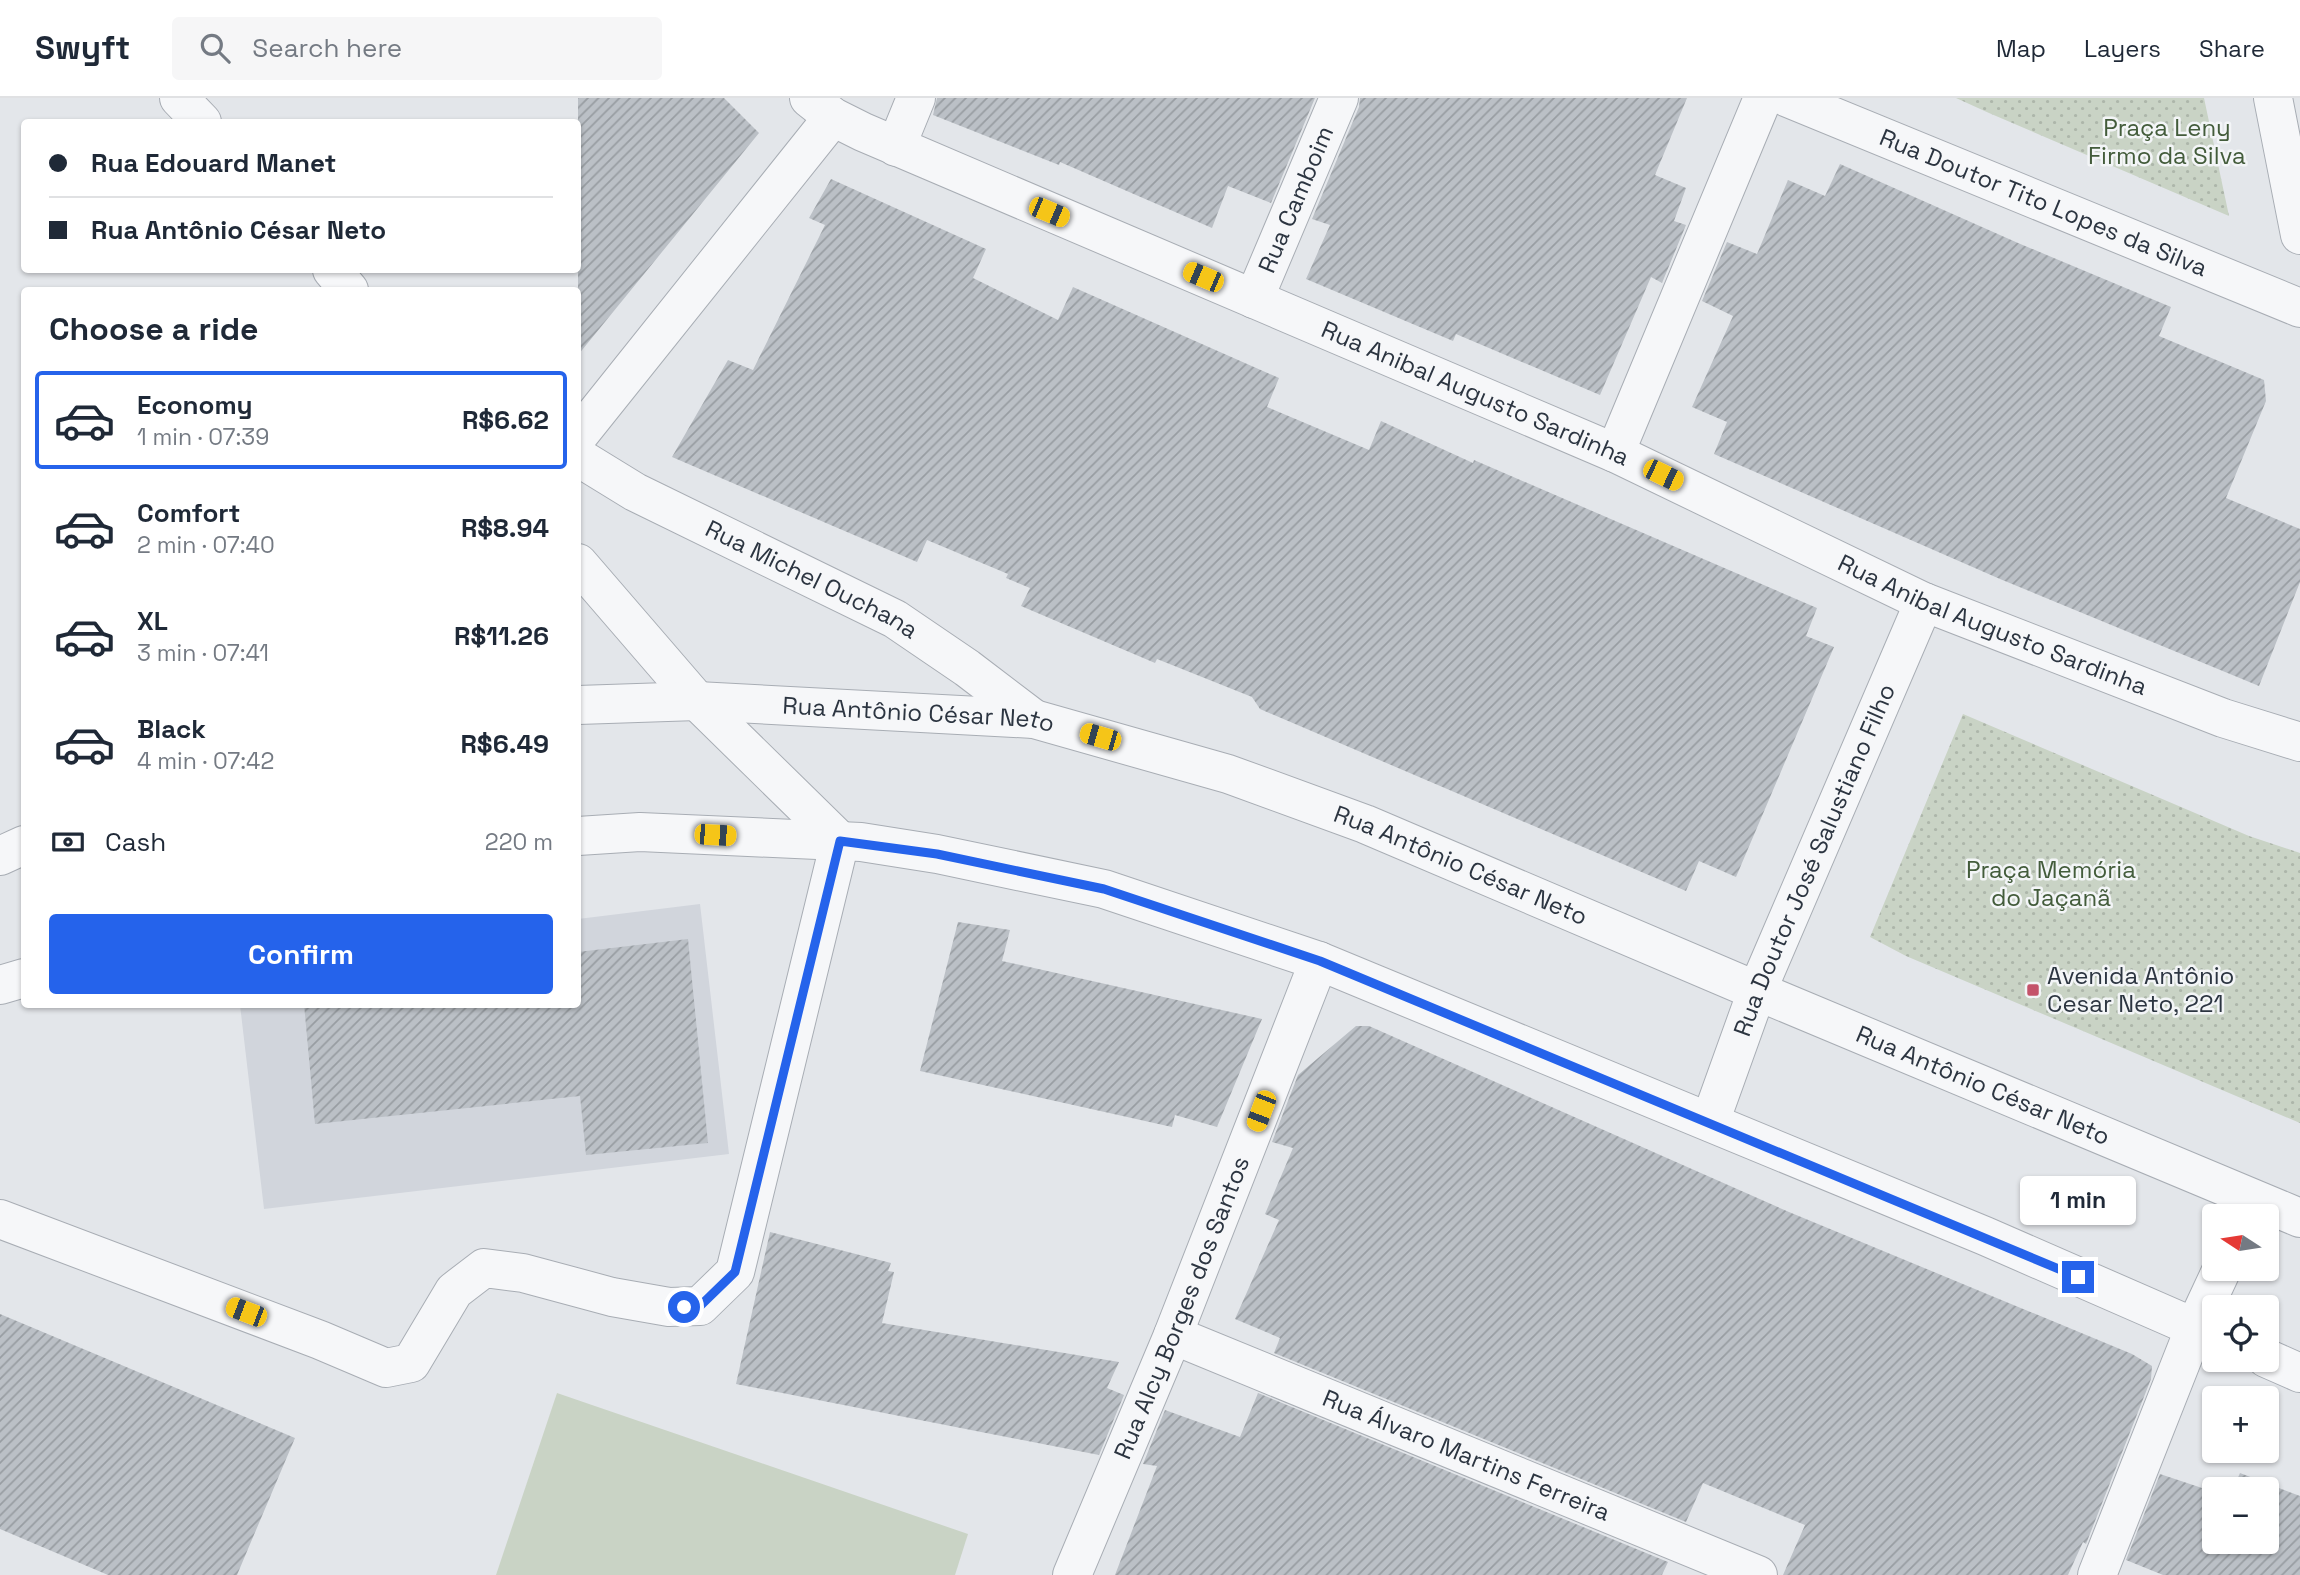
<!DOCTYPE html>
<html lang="en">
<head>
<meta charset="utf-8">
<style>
	:root { --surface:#fff; --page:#f6f6f7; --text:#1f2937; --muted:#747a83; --line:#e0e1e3; --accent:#2563eb }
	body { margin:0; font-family:"Space Grotesk",sans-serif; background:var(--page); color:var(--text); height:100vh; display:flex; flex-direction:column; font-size:26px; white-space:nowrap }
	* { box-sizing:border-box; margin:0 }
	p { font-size:23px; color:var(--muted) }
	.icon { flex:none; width:38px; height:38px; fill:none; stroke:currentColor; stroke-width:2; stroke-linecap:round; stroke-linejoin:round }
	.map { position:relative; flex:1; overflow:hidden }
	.side { position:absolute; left:21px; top:189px; width:560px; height:721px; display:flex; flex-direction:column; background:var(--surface); border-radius:7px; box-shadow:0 2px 5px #0004 }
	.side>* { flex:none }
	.banner { position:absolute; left:21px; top:21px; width:560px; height:154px; border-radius:7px; box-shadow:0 2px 5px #0004; display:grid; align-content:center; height:154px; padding:0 28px; background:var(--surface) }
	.needle { width:46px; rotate:282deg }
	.tools { position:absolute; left:2202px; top:1106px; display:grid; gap:14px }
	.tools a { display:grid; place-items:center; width:77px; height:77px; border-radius:7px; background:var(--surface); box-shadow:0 2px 5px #0004; font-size:35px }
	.end { position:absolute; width:32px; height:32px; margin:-16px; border:9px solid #2563eb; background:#fff; box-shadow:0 0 0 4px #fff }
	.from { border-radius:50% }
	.bubble { position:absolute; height:49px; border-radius:7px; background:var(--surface); box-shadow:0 2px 5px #0004; font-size:23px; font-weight:600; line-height:49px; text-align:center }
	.car { position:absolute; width:21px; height:42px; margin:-21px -10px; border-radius:9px; box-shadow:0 0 5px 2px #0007; background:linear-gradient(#f5c518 24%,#345 0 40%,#f5c518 0 76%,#345 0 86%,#f5c518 0) }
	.banner b { display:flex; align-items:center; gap:24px; height:66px; font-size:26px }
	.banner b+b { border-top:2px solid var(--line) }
	.banner i { width:18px; height:18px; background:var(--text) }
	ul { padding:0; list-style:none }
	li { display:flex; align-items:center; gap:21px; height:98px; margin:0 14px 10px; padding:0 14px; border:4px solid transparent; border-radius:7px }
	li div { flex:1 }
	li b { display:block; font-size:26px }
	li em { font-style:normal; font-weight:600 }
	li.current { border-color:var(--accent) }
	li>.icon { width:63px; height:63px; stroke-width:1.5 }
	h2 { padding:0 28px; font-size:32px; line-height:84px }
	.pay { display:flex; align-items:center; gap:18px; height:77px; padding:0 28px; font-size:26px }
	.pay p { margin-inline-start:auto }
	.cta { display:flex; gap:14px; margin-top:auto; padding:14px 28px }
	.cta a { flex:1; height:80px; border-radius:7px; background:var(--accent); color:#fff; font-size:28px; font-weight:600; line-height:80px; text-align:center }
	header { display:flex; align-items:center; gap:42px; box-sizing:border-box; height:98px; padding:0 35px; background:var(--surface); border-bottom:2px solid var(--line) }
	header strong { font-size:33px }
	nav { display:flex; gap:38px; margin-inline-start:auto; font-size:24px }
	.search { width:490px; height:63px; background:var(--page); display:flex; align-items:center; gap:18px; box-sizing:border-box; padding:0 24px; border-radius:7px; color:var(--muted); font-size:26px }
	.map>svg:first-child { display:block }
	.built { fill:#d1d5dc }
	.grass { fill:#c9d3c5 }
	.park { fill:url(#park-dots) }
	.building { fill:url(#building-hatch) }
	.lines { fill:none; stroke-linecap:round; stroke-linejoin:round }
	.minor-casing { stroke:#a8adb4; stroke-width:40 }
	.tertiary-casing { stroke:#a8adb4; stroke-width:40 }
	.minor { stroke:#f6f7f9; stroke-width:38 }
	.tertiary { stroke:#f6f7f9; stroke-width:38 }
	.route { stroke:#2563eb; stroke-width:9 }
	.poi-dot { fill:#c4536a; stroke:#f3f5f7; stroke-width:2.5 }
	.labels { text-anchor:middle; stroke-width:5; stroke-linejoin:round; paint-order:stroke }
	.park-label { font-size:24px; fill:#435c3b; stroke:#f3f5f7 }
	.street-label { font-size:24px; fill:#2c3541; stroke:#f3f5f7 }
	.poi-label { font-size:24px; fill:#2c3541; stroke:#f3f5f7; text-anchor:start }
</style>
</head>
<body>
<header>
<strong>Swyft</strong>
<div class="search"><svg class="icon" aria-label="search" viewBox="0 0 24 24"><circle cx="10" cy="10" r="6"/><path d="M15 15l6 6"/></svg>Search here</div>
<nav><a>Map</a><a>Layers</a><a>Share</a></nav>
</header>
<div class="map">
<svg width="2300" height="1477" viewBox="0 0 2300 1477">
	<defs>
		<pattern id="park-dots" width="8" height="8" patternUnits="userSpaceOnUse" patternTransform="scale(1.75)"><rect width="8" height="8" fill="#c9d3c5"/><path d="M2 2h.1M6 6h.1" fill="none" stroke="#adb6aa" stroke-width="1.8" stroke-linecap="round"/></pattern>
		<pattern id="building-hatch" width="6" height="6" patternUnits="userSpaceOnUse" patternTransform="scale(1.75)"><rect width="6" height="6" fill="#bbc0c6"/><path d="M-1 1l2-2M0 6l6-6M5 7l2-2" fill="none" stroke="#989da2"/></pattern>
	</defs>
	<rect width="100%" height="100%" fill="#e3e6ea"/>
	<path class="built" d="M 700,806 L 729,1056 L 264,1111 L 240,907 L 578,906 L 578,821 Z"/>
	<path class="grass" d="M 557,1295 L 968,1436 L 955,1477 L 496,1477 Z"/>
	<path class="park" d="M 1956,0 L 2204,0 L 2229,118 L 1989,15 Z
		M 1963,616 L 2249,738 L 2300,755 L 2300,1025 L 1906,858 L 1870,839 Z"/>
	<path class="building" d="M 578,0 L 724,0 L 759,35 L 578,257 Z
		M 937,0 L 1315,0 L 1271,105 L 1228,88 L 1212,130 L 1060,64 L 1059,67 L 933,17 Z
		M 1360,0 L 1687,0 L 1655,77 L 1686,90 L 1674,123 L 1686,127 L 1662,185 L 1651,179 L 1600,297 L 1456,236 L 1453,243 L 1306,181 L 1330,127 L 1312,121 L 1359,9 Z
		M 1840,66 L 2018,145 L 2171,209 L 2159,238 L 2264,282 L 2266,303 L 2226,400 L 2300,431 L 2300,484 L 2259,588 L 2000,481 L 1714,356 L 1727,324 L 1692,309 L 1733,218 L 1702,203 L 1727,144 L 1757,156 L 1788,82 L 1825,98 Z
		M 831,81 L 986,151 L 973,180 L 1058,222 L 1073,189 L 1279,280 L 1267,309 L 1369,352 L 1381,323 L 1473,365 L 1474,362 L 1817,510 L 1806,538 L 1834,549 L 1736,779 L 1699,763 L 1686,793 L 1260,611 L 1252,599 L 1157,561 L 1155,565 L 1021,508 L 1030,490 L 1006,480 L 1008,476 L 927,442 L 917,464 L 672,359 L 728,262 L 753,272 L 825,127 L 809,120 Z
		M 958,824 L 1010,832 L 1002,863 L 1262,921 L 1217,1029 L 1175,1017 L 1172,1029 L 920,973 Z
		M 688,841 L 708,1045 L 586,1057 L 580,998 L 315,1026 L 304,906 L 578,906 L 578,854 Z
		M 1356,928 L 1369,928 L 1789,1114 L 2132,1256 L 2152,1268 L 2151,1281 L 2086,1446 L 2083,1444 L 2068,1477 L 1783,1477 L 1805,1427 L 1703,1385 L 1686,1424 L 1274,1255 L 1280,1240 L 1235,1221 L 1279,1122 L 1265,1116 L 1293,1050 L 1272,1044 L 1298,977 Z
		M 770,1134 L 891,1165 L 888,1173 L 894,1174 L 882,1225 L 1119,1264 L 1107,1290 L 1124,1297 L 1099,1357 L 736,1286 Z
		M 0,1216 L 295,1340 L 237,1477 L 108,1477 L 0,1431 Z
		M 1258,1295 L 1668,1464 L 1662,1477 L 1115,1477 L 1157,1368 L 1143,1366 L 1165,1312 L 1240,1339 Z
		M 2240,1375 L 2300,1398 L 2300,1477 L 2163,1477 L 2126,1462 L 2160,1376 L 2214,1394 L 2214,1444 L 2266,1444 L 2266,1391 L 2233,1391 Z"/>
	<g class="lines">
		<g class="minor-casing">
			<g id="minor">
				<path d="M 179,0 L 202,24"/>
				<path id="s1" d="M 809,0 L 833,19 L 863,34 L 1615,355 L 1924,504 L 2223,620 L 2300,644"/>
				<path id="s2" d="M 1788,0 L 2300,210"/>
				<path d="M 2273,0 L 2300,137"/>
				<path d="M 896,49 L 916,0"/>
				<path d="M 332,172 L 349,192"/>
				<path id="s3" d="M 1254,201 L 1339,0"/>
				<path d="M 578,338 L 833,19"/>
				<path d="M 1615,355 L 1763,0"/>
				<path id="s4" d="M 578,359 L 635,394 L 895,521 L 967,570 L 1034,621"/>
				<path id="s5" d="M 1710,1024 L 1757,893 L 1924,504"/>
				<path d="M 0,1121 L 320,1242 L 386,1270 L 411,1265 L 454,1193 L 484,1170 L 523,1175 L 612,1199 L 669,1209 L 700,1208 L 735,1174 L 840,743 L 697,603 L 578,465"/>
				<path id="s6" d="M 1173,1237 L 1758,1477"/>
				<path id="s7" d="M 1072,1477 L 1173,1237 L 1319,863"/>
				<path d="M 2097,1477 L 2195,1229 L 2222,1171"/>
			</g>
		</g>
		<g class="tertiary-casing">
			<g id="tertiary">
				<path id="s8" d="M 578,607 L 697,603 L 1034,621 L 1228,676 L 1365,726 L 1757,893 L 2300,1120"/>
				<path d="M 578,738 L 640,734 L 861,744 L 937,756 L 1104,791 L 1319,863 L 1985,1138 L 2214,1238"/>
				<path d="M 0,758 L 24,747"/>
				<path d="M 0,887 L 24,880"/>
				<path d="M 2266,1260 L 2300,1275"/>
			</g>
		</g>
		<use href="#minor" class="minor"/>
		<use href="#tertiary" class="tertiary"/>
	</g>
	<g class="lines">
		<path class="route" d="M 684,1209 L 700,1208 L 735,1174 L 840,743 L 937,756 L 1104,791 L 1320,863 L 2078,1179"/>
	</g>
	<rect class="poi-dot" x="2026" y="885" width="14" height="14" rx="3.5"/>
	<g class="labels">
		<g class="park-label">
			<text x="2167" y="38">Praça Leny<tspan x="2167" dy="28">Firmo da Silva</tspan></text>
			<text x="2051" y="780">Praça Memória<tspan x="2051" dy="28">do Jaçanã</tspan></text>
		</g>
		<g class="street-label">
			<text dy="8" stroke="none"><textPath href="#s3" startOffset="108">Rua Camboim</textPath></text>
			<text dy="8" stroke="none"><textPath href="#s2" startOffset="276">Rua Doutor Tito Lopes da Silva</textPath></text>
			<text dy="8" stroke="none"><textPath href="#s1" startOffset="730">Rua Anibal Augusto Sardinha</textPath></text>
			<text dy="8" stroke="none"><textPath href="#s4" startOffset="264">Rua Michel Ouchana</textPath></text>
			<text dy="8" stroke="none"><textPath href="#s1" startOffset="1297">Rua Anibal Augusto Sardinha</textPath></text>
			<text dy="8" stroke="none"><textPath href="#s8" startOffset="341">Rua Antônio César Neto</textPath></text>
			<text dy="8" stroke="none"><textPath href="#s5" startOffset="282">Rua Doutor José Salustiano Filho</textPath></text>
			<text dy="8" stroke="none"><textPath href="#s8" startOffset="908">Rua Antônio César Neto</textPath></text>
			<text dy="8" stroke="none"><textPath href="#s8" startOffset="1475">Rua Antônio César Neto</textPath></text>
			<text dy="8" stroke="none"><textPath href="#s7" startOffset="289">Rua Alcy Borges dos Santos</textPath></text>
			<text dy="8" stroke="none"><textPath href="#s6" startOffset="317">Rua Álvaro Martins Ferreira</textPath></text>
		</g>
		<g class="poi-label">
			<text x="2047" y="886">Avenida Antônio<tspan x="2047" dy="28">Cesar Neto, 221</tspan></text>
		</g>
	</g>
</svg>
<div class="tools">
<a><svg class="needle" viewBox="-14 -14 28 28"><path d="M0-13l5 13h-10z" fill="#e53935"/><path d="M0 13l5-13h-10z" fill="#747a83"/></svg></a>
<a><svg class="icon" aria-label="locate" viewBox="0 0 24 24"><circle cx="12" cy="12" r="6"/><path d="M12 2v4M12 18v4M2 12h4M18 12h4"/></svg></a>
<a>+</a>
<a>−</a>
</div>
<i class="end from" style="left:684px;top:1209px"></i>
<i class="end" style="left:2078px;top:1179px"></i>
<div class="bubble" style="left:2020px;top:1078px;width:116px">1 min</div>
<i class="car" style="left:1049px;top:114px;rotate:113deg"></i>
<i class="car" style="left:1203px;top:179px;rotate:293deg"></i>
<i class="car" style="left:1663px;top:377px;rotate:116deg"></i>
<i class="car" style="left:1100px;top:639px;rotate:286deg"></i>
<i class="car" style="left:715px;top:737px;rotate:93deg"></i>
<i class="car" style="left:1261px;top:1013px;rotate:201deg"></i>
<i class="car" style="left:246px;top:1214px;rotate:291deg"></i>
<div class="banner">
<b><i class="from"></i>Rua Edouard Manet</b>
<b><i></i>Rua Antônio César Neto</b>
</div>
<section class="side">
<h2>Choose a ride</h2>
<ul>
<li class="current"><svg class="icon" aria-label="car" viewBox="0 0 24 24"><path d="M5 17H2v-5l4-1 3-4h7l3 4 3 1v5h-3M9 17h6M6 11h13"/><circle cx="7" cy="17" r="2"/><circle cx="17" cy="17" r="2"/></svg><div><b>Economy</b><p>1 min · 07:39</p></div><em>R$6.62</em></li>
<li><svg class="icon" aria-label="car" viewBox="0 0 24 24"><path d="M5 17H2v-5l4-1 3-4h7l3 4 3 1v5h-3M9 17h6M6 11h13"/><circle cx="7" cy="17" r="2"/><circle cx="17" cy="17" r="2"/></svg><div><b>Comfort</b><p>2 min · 07:40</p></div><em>R$8.94</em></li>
<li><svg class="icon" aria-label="car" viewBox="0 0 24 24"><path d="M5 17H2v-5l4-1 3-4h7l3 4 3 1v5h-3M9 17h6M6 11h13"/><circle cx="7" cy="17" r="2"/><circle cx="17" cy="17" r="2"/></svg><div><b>XL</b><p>3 min · 07:41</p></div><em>R$11.26</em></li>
<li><svg class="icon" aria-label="car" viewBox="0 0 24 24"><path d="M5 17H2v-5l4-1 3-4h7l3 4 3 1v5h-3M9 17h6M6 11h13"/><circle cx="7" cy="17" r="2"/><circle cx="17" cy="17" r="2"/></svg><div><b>Black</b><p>4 min · 07:42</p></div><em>R$6.49</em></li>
</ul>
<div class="pay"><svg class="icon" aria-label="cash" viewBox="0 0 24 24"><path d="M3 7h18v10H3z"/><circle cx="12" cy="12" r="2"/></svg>Cash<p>220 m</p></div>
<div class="cta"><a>Confirm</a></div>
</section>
</div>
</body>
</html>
